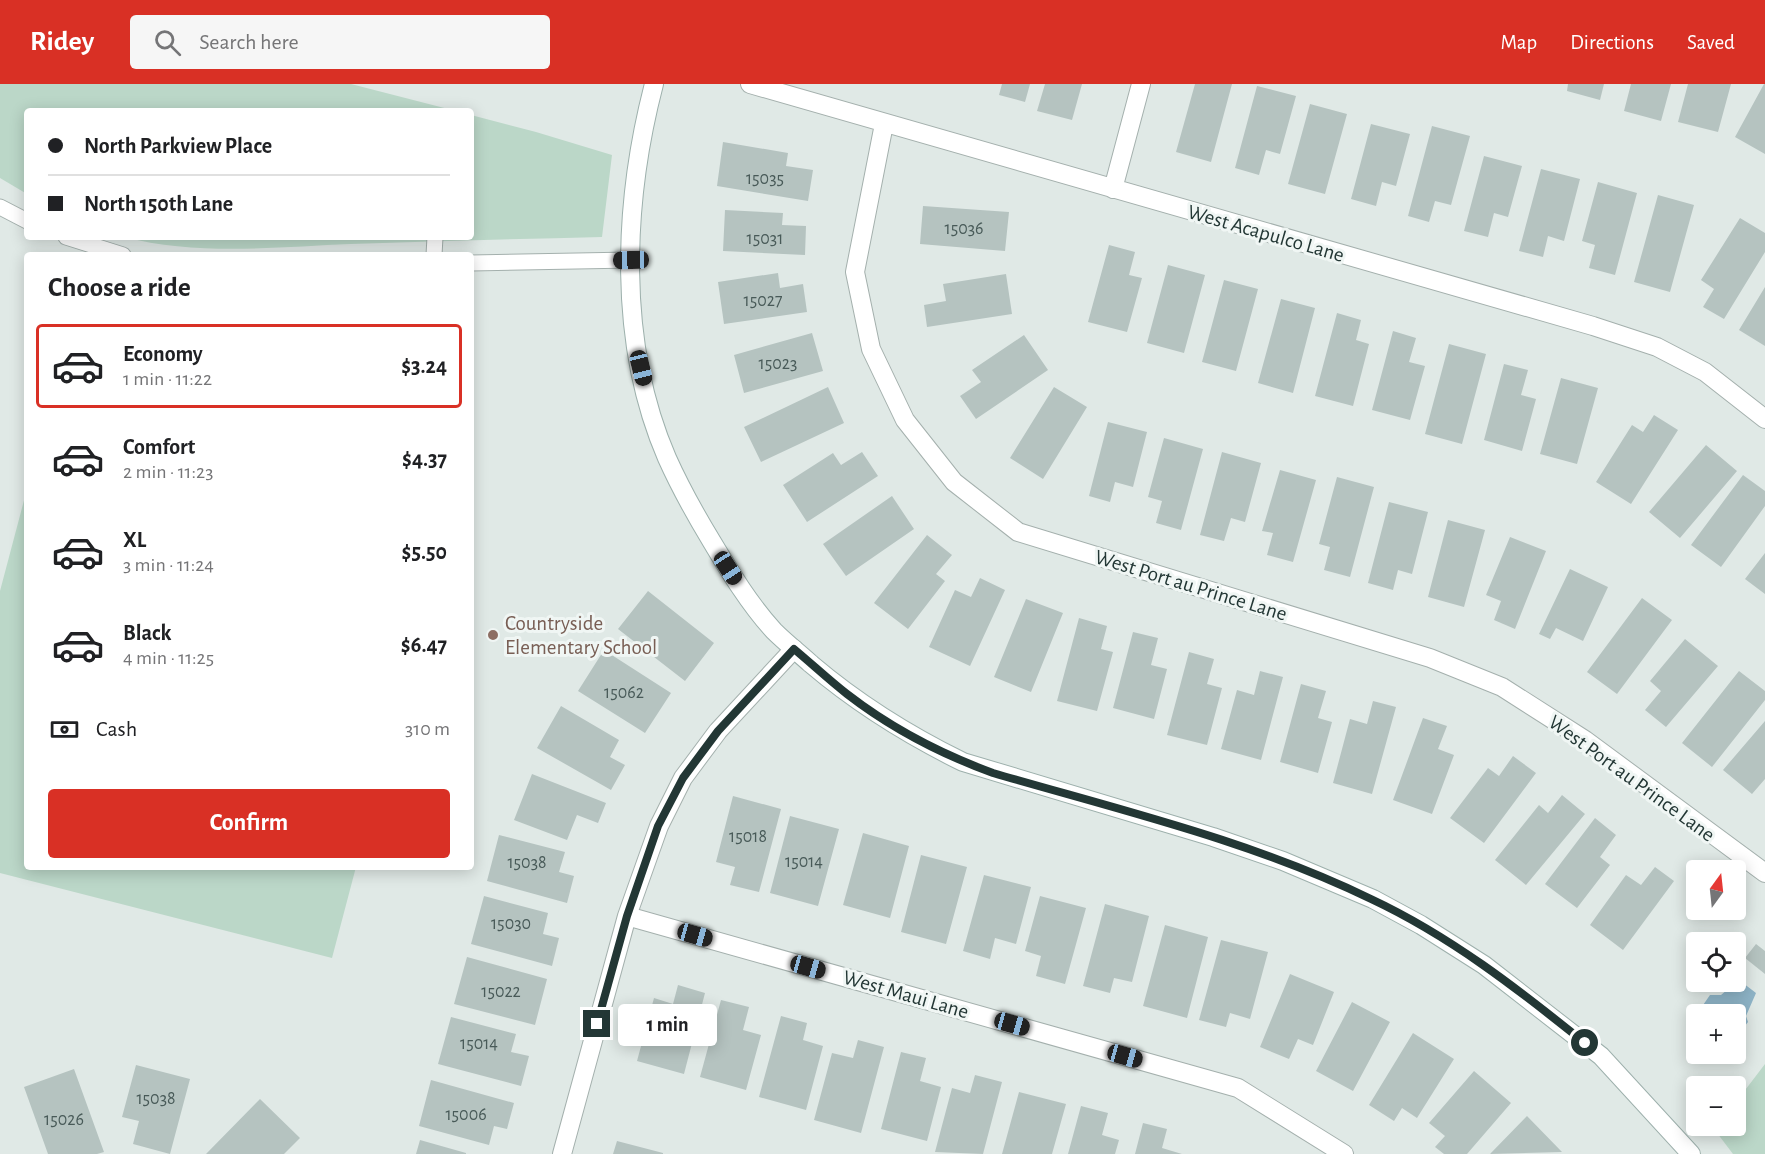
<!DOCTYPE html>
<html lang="en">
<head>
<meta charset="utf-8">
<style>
	:root { --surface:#fff; --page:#f6f6f6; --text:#202124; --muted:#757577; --line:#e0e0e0; --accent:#d93025 }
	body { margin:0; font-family:"Alegreya Sans",sans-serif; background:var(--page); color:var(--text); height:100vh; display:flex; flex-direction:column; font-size:22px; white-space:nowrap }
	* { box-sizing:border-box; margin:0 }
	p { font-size:20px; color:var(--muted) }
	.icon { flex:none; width:33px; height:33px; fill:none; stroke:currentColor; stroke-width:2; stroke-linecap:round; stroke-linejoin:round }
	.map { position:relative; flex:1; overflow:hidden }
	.drawer { position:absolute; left:24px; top:168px; width:450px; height:618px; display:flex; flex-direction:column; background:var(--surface); border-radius:6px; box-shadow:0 3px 15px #0003 }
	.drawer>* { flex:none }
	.hud { position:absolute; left:24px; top:24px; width:450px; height:132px; border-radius:6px; box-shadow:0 3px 15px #0003; display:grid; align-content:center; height:132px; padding:0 24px; background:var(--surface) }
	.needle { width:39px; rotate:15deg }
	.fabs { position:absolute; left:1686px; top:776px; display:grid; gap:12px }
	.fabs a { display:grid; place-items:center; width:60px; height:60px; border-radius:6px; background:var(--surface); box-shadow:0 3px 15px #0003; font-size:30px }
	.end { position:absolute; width:27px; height:27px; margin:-14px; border:8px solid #233735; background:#fff; box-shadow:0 0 0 3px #fff }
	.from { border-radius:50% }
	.bubble { position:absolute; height:42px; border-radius:6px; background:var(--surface); box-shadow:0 3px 15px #0003; font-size:20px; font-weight:700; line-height:42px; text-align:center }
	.car { position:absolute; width:18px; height:36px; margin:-18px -9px; border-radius:8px; box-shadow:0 0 4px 2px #0007; background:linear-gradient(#222 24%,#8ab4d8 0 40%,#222 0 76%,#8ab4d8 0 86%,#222 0) }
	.hud b { display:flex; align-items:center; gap:21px; height:57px; font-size:22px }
	.hud b+b { border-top:2px solid var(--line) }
	.hud i { width:15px; height:15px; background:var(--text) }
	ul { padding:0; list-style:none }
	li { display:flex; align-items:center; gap:18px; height:84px; margin:0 12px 9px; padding:0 12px; border:3px solid transparent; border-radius:6px }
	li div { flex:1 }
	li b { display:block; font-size:22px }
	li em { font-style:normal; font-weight:700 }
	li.current { border-color:var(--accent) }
	li>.icon { width:54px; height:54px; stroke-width:1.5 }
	h2 { padding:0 24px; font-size:27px; line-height:72px }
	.pay { display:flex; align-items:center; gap:15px; height:66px; padding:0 24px; font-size:22px }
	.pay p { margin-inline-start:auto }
	.button { display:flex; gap:12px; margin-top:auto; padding:12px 24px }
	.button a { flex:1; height:69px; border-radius:6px; background:var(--accent); color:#fff; font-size:24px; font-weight:700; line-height:69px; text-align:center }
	header { display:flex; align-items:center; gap:36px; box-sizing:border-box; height:84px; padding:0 30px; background:var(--accent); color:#fff }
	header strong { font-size:28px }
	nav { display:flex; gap:33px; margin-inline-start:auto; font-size:21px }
	.search { width:420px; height:54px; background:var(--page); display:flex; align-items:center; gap:15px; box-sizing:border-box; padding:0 21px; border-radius:6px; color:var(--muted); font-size:22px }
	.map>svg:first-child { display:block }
	.green { fill:#bbd7c8 }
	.water { fill:#8eb4c7 }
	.building { fill:#b5c3c0 }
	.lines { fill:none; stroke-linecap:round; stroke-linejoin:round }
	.lane-casing { stroke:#a4b0ad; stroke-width:17 }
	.street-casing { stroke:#a4b0ad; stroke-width:20 }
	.secondary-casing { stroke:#9db0ac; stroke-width:20 }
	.lane { stroke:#fff; stroke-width:15 }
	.street { stroke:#fff; stroke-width:18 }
	.secondary { stroke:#fff; stroke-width:18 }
	.route { stroke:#233735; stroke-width:8 }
	.education-dot { fill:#8d6e63; stroke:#f0f6f4; stroke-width:2 }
	.labels { text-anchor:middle; stroke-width:6; stroke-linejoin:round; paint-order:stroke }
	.number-label { font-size:18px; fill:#485a58 }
	.street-label { font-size:21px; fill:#233735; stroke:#f0f6f4 }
	.education-label { font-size:21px; fill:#785e54; stroke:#f0f6f4; text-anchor:start }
</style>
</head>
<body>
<header>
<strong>Ridey</strong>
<div class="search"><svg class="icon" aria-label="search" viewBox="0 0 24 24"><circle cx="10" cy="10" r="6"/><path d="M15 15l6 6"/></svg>Search here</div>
<nav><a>Map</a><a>Directions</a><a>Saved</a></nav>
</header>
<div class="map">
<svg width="1765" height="1070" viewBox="0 0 1765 1070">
	<rect width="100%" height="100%" fill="#e0e9e6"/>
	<path class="green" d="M 0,0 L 351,0 L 456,27 L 27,27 L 27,110 L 0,94 Z
		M 471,31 L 536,48 L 612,71 L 602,153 C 518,155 435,157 351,160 C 277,163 197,172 124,153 L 471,153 Z
		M 27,405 L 27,783 L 356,783 L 332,874 L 0,789 L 0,507 Z
		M 1765,980 L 1765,1070 L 1733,1070 L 1714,1045 L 1717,1041 L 1736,1041 L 1736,1018 Z"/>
	<path class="water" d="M 1739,896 L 1756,909 L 1746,932 L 1748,938 L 1736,953 L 1736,930 L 1703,930 L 1701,924 L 1710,911 L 1721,911 Z"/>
	<path class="building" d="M 1002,0 L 1030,0 L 1025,18 L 999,11 Z
		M 1045,0 L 1082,0 L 1072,36 L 1037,27 Z
		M 1195,0 L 1232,0 L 1211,78 L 1176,68 Z
		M 1568,0 L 1604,0 L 1600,16 L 1567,7 Z
		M 1631,0 L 1671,0 L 1661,37 L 1624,27 Z
		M 1688,0 L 1731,0 L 1718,48 L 1678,38 Z
		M 1764,0 L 1765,0 L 1765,70 L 1735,53 Z
		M 1257,2 L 1296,12 L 1280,70 L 1266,66 L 1259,91 L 1235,84 Z
		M 1310,20 L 1347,30 L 1325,110 L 1288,100 Z
		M 1371,40 L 1410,50 L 1396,102 L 1382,98 L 1376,122 L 1351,115 Z
		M 1432,42 L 1470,52 L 1451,121 L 1435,117 L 1429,138 L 1408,132 Z
		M 723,58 L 788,69 L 786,82 L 813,86 L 808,117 L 717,102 Z
		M 1484,72 L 1522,82 L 1508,133 L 1494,129 L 1488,153 L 1464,147 Z
		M 1541,85 L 1580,95 L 1564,157 L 1548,152 L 1543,173 L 1519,167 Z
		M 1598,98 L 1637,109 L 1615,191 L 1589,184 L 1595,161 L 1582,157 Z
		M 1658,111 L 1694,121 L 1670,208 L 1634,198 Z
		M 923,122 L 1009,128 L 1005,167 L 920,160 Z
		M 725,126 L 783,129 L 782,141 L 806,142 L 805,171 L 723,167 Z
		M 1740,134 L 1765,149 L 1765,168 L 1724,235 L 1703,223 L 1714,205 L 1701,196 Z
		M 1109,161 L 1135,168 L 1129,191 L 1142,194 L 1127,248 L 1088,238 Z
		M 1168,181 L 1205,191 L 1184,269 L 1147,259 Z
		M 778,189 L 780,204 L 803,200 L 807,228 L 724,240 L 718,198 Z
		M 1006,190 L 1012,230 L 927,243 L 924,221 L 946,217 L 943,200 Z
		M 1224,196 L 1258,205 L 1236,287 L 1202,278 Z
		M 1765,203 L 1765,262 L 1739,246 Z
		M 1281,215 L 1315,224 L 1293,309 L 1258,299 Z
		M 1337,229 L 1361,236 L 1356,256 L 1369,260 L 1353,322 L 1315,312 Z
		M 1393,247 L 1416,254 L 1409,278 L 1425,282 L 1410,336 L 1372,326 Z
		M 812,249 L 823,287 L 744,309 L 734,271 Z
		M 1024,251 L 1048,286 L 976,335 L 960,312 L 981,298 L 972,286 Z
		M 1449,260 L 1486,270 L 1462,360 L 1425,350 Z
		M 1504,280 L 1528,286 L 1521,311 L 1536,315 L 1522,367 L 1484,356 Z
		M 1561,294 L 1598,304 L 1577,380 L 1540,370 Z
		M 828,303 L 844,339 L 761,378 L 744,343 Z
		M 1054,303 L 1087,323 L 1043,395 L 1010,374 Z
		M 1654,331 L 1678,346 L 1631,420 L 1596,398 L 1632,341 L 1643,348 Z
		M 1108,338 L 1147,348 L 1133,403 L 1115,398 L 1110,418 L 1089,412 Z
		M 1164,354 L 1203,365 L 1181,446 L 1156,439 L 1162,417 L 1148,413 Z
		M 1706,361 L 1737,387 L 1680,454 L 1649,428 Z
		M 862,368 L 878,392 L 807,438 L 783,401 L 833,369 L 841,381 Z
		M 1222,368 L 1261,379 L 1245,438 L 1231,434 L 1224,457 L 1200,451 Z
		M 1280,386 L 1316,396 L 1293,478 L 1267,471 L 1273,449 L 1262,447 Z
		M 1743,391 L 1765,407 L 1765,422 L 1721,483 L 1691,461 Z
		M 1337,393 L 1374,403 L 1350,493 L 1324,486 L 1330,463 L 1319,460 Z
		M 892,412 L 914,445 L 846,492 L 823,460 Z
		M 1389,418 L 1428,428 L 1412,490 L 1398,486 L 1393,506 L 1368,499 Z
		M 1448,436 L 1485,446 L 1464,523 L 1428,513 Z
		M 927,451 L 952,471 L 936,490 L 945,497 L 908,545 L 874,519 Z
		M 1510,453 L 1546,467 L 1515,545 L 1494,536 L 1501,517 L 1486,511 Z
		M 1765,469 L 1765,510 L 1745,495 Z
		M 1570,485 L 1608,503 L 1583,557 L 1556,544 L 1550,555 L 1539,550 Z
		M 980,494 L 1005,506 L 970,582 L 929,563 L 955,506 L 971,513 Z
		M 648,507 L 714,559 L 685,597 L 618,545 Z
		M 1642,514 L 1672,536 L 1617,610 L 1587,588 Z
		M 1026,515 L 1063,529 L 1031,608 L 994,593 Z
		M 1079,534 L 1107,542 L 1101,565 L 1113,568 L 1097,627 L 1057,617 Z
		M 1133,548 L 1158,554 L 1151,581 L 1167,585 L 1154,635 L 1113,624 Z
		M 1685,555 L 1718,582 L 1666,643 L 1645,626 L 1661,607 L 1650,597 Z
		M 604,566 L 671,609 L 645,649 L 578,607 Z
		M 1189,568 L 1214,575 L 1207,600 L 1222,604 L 1207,661 L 1167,651 Z
		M 1260,587 L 1283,593 L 1261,676 L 1221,665 L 1237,606 L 1254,611 Z
		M 1739,587 L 1765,607 L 1765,616 L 1712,683 L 1682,659 Z
		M 1301,600 L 1326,607 L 1318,634 L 1332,638 L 1318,689 L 1280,678 Z
		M 1373,617 L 1396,623 L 1372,710 L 1333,699 L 1350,635 L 1367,640 Z
		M 561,622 L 619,656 L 610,673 L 625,681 L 611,706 L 537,664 Z
		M 1423,634 L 1447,642 L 1438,665 L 1454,671 L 1432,730 L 1393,716 Z
		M 1765,637 L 1765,695 L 1752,710 L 1723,686 Z
		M 1513,672 L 1536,689 L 1484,759 L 1450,734 L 1488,684 L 1499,692 Z
		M 532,690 L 606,719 L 598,739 L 577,731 L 567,756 L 514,736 Z
		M 1562,711 L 1585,730 L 1526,801 L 1495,776 L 1539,721 L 1548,729 Z
		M 733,712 L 781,725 L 759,808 L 730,801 L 735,783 L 716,778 Z
		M 790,732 L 839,745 L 818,822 L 770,809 Z
		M 1595,734 L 1616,751 L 1600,773 L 1610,781 L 1577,824 L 1545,800 Z
		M 863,749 L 909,762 L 890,834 L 843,821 Z
		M 499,751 L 565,768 L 559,788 L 574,792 L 567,819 L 487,797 Z
		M 921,771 L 967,783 L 946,860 L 901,848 Z
		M 1655,783 L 1674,797 L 1623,866 L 1590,841 L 1626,791 L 1641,801 Z
		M 984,791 L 1031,803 L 1016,860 L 995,854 L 990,875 L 963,867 Z
		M 484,812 L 548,829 L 543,850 L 559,854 L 552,882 L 471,860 Z
		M 1040,812 L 1086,824 L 1065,900 L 1036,892 L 1041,872 L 1025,867 Z
		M 1105,820 L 1149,832 L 1132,898 L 1114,894 L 1110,909 L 1083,902 Z
		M 1165,841 L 1208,853 L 1187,934 L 1143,922 Z
		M 1221,856 L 1268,868 L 1250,935 L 1230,929 L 1226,943 L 1199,936 Z
		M 1756,860 L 1765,867 L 1765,890 L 1745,874 Z
		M 467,873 L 547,895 L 535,941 L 454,920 Z
		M 1290,890 L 1334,908 L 1313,961 L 1298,955 L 1289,975 L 1260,963 Z
		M 678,901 L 705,909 L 684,990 L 637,977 L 654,914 L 673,920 Z
		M 721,916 L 749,923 L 743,946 L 761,951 L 746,1006 L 700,993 Z
		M 1352,918 L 1390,938 L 1353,1007 L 1316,987 Z
		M 781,932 L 807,939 L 803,956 L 823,962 L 806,1026 L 759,1013 Z
		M 451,933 L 516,950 L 511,968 L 529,972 L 521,1002 L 438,980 Z
		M 1413,949 L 1454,975 L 1417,1034 L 1402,1024 L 1394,1037 L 1369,1021 Z
		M 858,956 L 884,963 L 861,1049 L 814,1036 L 832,969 L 853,974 Z
		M 901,968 L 926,974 L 920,997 L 941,1003 L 927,1057 L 881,1045 Z
		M 136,981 L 190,995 L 170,1070 L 133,1060 L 139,1037 L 122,1033 Z
		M 74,985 L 104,1068 L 97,1070 L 48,1070 L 24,1003 Z
		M 1474,987 L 1511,1019 L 1467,1070 L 1444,1070 L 1435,1063 L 1445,1052 L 1429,1039 Z
		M 975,991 L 1002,998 L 983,1070 L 935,1068 L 952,1004 L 970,1009 Z
		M 431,996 L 514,1019 L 507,1045 L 494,1042 L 489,1061 L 419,1042 Z
		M 1019,1008 L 1066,1020 L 1052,1070 L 1002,1070 Z
		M 260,1015 L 300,1054 L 284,1070 L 206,1070 Z
		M 1081,1022 L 1108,1029 L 1102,1051 L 1119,1056 L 1115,1070 L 1068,1070 Z
		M 1527,1032 L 1562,1068 L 1490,1070 Z
		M 1143,1039 L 1167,1045 L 1162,1064 L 1182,1070 L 1135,1070 Z
		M 420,1056 L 466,1069 L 466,1070 L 416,1070 Z
		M 617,1057 L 663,1069 L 663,1070 L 613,1070 Z"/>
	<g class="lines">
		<g class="lane-casing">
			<path id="lane" d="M 0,123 L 27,137
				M 66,153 L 123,171
				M 434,171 L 435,153
				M 471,179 L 631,176"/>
		</g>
		<g class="street-casing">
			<path id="street" d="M 750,0 L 1593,242 L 1657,263 L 1705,288 L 1765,335
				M 884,40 L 855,188 L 871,265 L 905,336 L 954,398 L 1018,448 L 1430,574 L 1502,603 L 1585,656 L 1765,789
				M 1113,105 L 1141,0
				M 627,832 L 1238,1004 L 1344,1070
				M 562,1070 L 627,832 L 659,742 L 683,694 L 718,647 L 794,565"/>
		</g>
		<g class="secondary-casing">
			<path id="secondary" d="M 654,0 C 623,119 617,259 667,374 C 680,403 695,430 712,458 C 730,488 750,521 774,547 C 786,559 799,569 811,580 C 858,620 908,651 963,678 L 1213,753 L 1283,777 L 1373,815 L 1421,841 L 1484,881 L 1601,972 L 1691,1070"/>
		</g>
		<use href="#lane" class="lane"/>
		<use href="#street" class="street"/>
		<use href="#secondary" class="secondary"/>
	</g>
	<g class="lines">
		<path class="route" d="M 597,940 L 627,832 L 658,742 L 683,694 L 718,647 L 794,565 C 812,580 829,596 847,610 C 891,644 941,670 993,689 C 1120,726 1252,757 1371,815 C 1450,852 1518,905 1585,959"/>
	</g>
	<circle class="education-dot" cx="493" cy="551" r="6"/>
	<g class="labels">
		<g class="number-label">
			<text x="765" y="100">15035</text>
			<text x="964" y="150">15036</text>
			<text x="765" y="160">15031</text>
			<text x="763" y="222">15027</text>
			<text x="778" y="285">15023</text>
			<text x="624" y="614">15062</text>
			<text x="748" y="758">15018</text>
			<text x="804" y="783">15014</text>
			<text x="527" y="784">15038</text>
			<text x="511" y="845">15030</text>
			<text x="501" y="913">15022</text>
			<text x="479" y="965">15014</text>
			<text x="156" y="1020">15038</text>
			<text x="466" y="1036">15006</text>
			<text x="64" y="1041">15026</text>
		</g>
		<g class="street-label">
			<text transform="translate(1266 149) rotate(16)" y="7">West Acapulco Lane</text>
			<text transform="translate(1191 501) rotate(17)" y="7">West Port au Prince Lane</text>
			<text transform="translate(1632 694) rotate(36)" y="7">West Port au Prince Lane</text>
			<text transform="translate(906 910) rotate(16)" y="7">West Maui Lane</text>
		</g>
		<g class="education-label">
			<text x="505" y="546">Countryside<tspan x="505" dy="24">Elementary School</tspan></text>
		</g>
	</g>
</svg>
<div class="fabs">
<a><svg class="needle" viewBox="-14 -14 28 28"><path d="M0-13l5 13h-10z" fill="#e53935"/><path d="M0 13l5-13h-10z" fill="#757577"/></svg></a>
<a><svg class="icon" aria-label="locate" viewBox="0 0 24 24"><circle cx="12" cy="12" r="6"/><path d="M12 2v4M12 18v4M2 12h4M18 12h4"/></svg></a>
<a>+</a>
<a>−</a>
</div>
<i class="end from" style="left:1585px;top:959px"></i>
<i class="end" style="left:597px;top:940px"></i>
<div class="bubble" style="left:618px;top:920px;width:99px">1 min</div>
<i class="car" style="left:631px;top:176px;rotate:269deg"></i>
<i class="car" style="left:641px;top:284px;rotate:166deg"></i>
<i class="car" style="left:728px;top:484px;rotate:147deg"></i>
<i class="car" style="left:695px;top:851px;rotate:106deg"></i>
<i class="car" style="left:808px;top:883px;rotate:106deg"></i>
<i class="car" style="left:1012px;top:940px;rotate:106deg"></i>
<i class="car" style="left:1125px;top:972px;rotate:106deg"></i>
<div class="hud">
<b><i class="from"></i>North Parkview Place</b>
<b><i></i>North 150th Lane</b>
</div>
<section class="drawer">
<h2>Choose a ride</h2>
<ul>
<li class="current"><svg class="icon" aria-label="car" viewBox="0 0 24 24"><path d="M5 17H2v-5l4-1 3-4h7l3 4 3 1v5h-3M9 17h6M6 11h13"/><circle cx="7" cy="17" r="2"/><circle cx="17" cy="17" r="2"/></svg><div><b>Economy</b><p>1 min · 11:22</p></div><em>$3.24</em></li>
<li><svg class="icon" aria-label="car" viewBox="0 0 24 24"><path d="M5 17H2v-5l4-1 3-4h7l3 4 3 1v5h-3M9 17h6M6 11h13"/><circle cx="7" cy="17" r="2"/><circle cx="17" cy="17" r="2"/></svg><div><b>Comfort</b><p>2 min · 11:23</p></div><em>$4.37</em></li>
<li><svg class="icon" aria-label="car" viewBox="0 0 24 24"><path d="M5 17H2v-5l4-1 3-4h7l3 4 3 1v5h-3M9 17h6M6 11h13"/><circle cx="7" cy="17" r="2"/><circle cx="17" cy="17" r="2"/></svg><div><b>XL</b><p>3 min · 11:24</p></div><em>$5.50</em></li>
<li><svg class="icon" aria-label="car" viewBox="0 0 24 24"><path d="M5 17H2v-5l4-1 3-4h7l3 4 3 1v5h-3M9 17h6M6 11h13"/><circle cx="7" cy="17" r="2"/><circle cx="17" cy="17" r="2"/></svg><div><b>Black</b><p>4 min · 11:25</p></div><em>$6.47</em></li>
</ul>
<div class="pay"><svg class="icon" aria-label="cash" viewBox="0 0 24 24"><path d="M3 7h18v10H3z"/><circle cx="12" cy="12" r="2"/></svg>Cash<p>310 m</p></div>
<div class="button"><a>Confirm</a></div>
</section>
</div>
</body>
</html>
